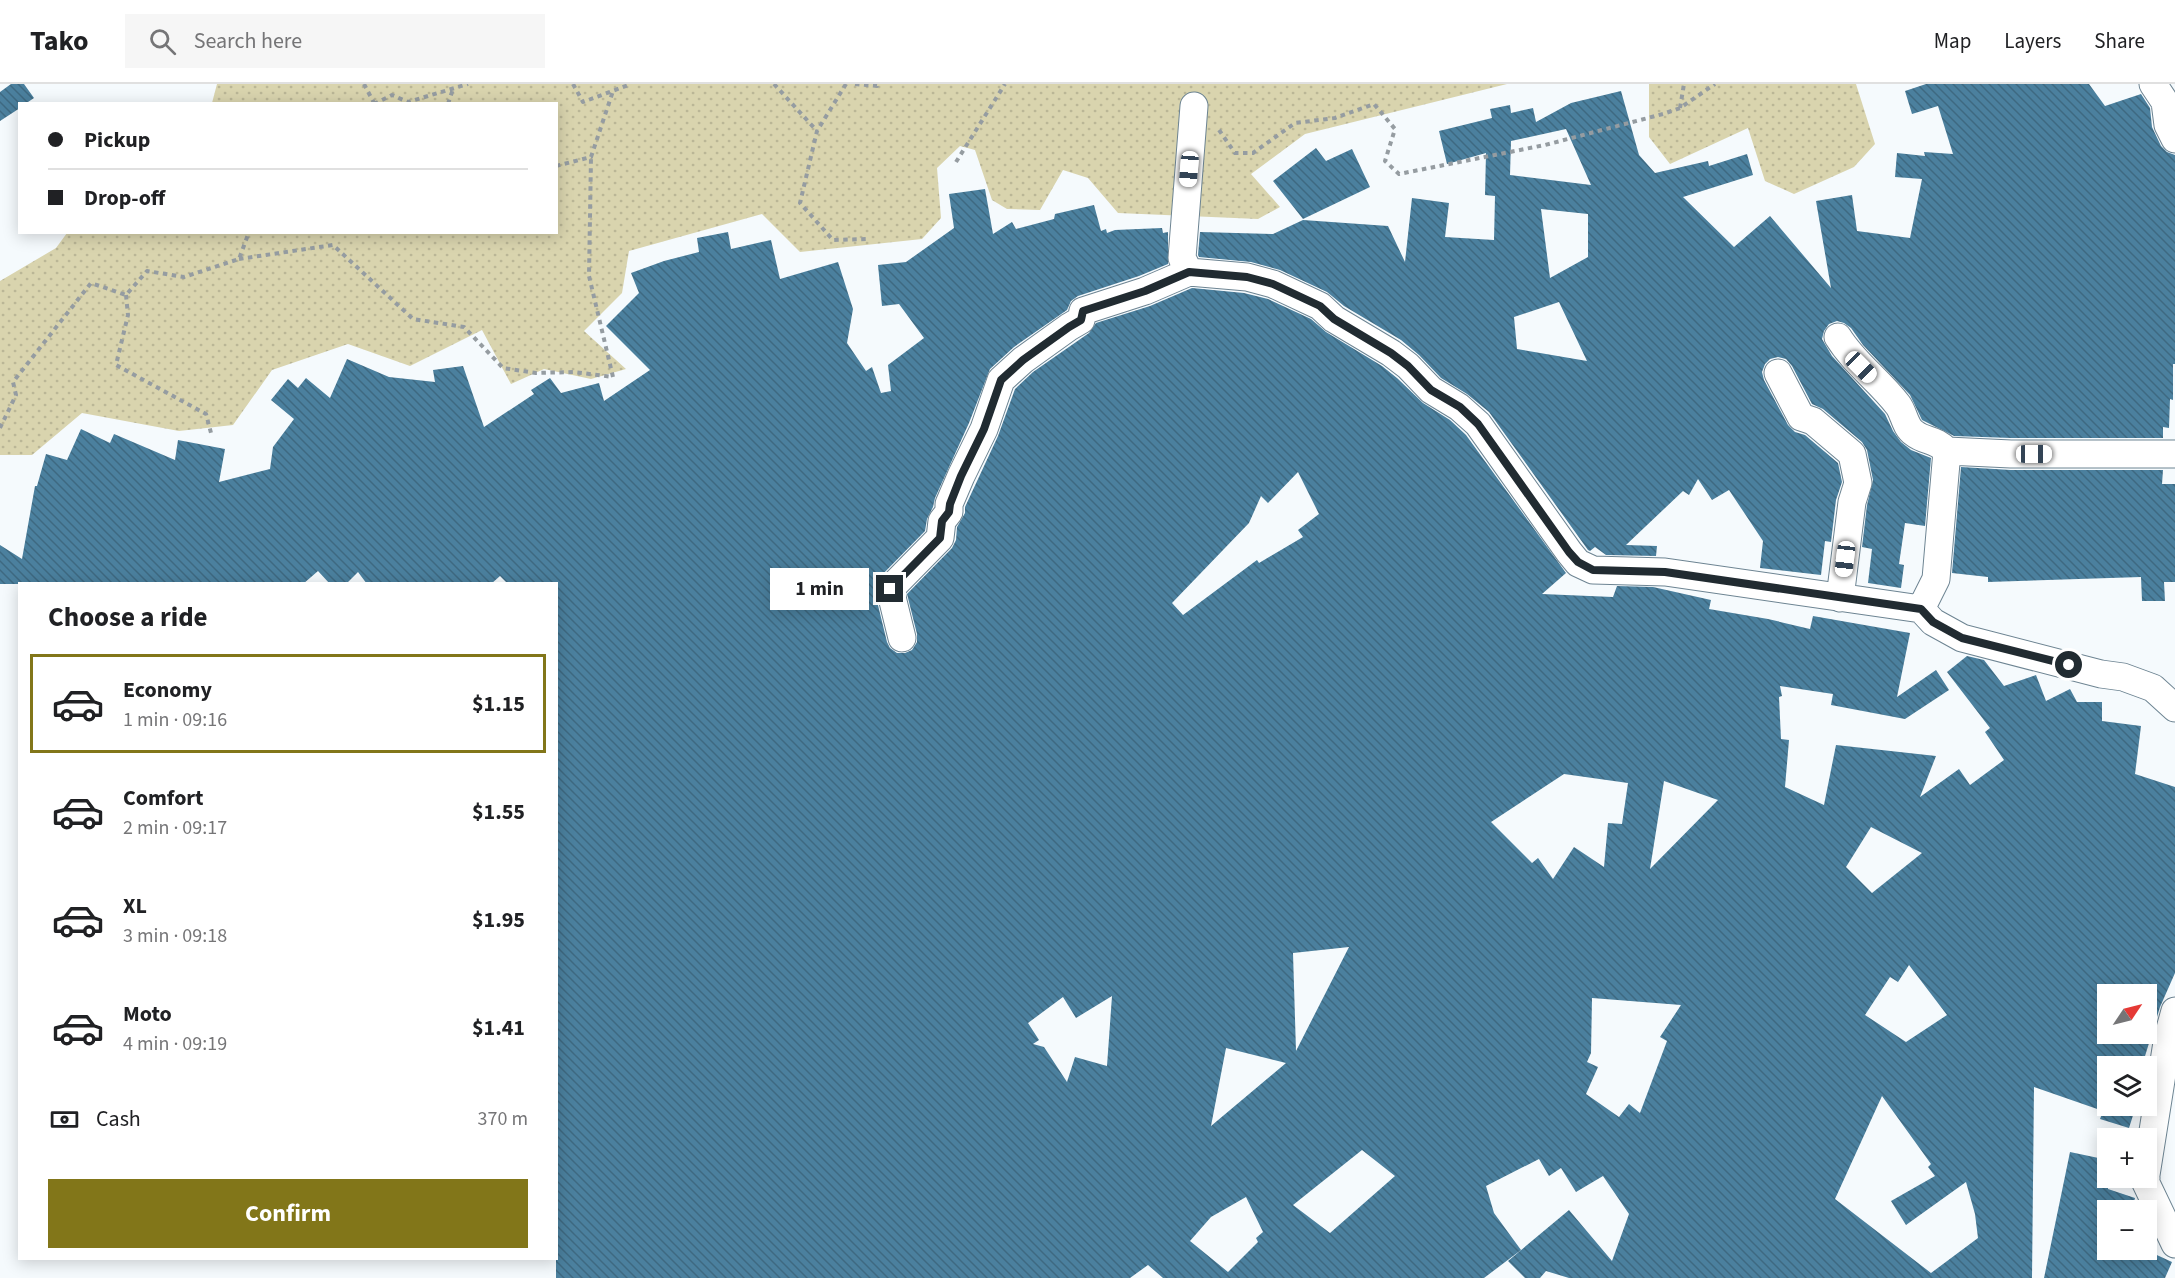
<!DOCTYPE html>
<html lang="en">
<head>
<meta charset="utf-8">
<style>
	:root { --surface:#fff; --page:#f6f6f6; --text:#202124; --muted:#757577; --line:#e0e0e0; --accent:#827619 }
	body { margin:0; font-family:"Source Sans 3",sans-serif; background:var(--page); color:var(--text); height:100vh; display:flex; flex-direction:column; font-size:22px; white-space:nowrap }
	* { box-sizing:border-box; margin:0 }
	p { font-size:20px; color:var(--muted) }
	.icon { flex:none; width:33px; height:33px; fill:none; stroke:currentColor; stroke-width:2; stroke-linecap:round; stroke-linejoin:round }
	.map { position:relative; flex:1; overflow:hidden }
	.sheet { position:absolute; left:18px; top:498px; width:540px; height:678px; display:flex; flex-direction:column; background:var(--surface); border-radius:0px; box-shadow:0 3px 15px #0003 }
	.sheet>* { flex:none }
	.top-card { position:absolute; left:18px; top:18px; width:540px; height:132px; border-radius:0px; box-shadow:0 3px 15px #0003; display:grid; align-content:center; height:132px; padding:0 30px; background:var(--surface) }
	.needle { width:39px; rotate:55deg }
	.fabs { position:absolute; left:2097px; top:900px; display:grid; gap:12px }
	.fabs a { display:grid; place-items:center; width:60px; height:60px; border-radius:0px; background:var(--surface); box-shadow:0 3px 15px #0003; font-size:30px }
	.end { position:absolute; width:27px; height:27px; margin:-14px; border:8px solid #212b31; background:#fff; box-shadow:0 0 0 3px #fff }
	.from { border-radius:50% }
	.bubble { position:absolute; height:42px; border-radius:0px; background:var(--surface); box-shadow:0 3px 15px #0003; font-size:20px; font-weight:700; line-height:42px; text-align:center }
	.car { position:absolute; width:18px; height:36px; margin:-18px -9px; border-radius:8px; box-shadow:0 0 4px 2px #0007; background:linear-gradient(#fff 24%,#345 0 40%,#fff 0 76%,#345 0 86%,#fff 0) }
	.top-card b { display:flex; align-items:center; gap:21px; height:57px; font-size:22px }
	.top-card b+b { border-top:2px solid var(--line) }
	.top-card i { width:15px; height:15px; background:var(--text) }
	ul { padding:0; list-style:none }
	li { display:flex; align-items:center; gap:18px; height:99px; margin:0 12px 9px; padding:0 18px; border:3px solid transparent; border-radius:0px }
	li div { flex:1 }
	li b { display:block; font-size:22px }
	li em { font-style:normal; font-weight:700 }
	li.on { border-color:var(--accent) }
	li>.icon { width:54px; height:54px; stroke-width:1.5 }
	h2 { padding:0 30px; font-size:27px; line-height:72px }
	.pay { display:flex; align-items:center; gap:15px; height:66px; padding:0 30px; font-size:22px }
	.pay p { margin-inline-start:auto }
	.action { display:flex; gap:12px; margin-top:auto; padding:12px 30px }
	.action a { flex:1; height:69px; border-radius:0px; background:var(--accent); color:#fff; font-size:24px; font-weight:700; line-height:69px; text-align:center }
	header { display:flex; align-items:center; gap:36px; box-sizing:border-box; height:84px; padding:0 30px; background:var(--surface); border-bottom:2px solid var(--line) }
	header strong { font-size:28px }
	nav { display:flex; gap:33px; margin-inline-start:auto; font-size:21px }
	.search { width:420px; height:54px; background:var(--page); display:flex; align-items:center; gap:15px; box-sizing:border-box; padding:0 21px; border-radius:0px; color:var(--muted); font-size:22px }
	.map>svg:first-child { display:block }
	.grass { fill:url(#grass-dots) }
	.building { fill:url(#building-back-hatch); fill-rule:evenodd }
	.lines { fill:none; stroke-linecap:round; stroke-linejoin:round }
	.minor-casing { stroke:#6d8492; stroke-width:29 }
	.path { stroke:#959ca1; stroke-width:4; stroke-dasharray:4.5 4.5; stroke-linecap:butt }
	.minor { stroke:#fff; stroke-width:27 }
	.route { stroke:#212b31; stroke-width:8 }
</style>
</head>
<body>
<header>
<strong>Tako</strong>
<div class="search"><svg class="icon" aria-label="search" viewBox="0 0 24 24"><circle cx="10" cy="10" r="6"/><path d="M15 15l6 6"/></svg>Search here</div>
<nav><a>Map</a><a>Layers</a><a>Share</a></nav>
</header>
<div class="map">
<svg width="2175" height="1194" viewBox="0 0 2175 1194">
	<defs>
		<pattern id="grass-dots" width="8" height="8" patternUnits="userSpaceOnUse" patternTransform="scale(1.5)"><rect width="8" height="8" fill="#d9d4ae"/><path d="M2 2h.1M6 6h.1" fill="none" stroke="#bab696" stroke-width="1.8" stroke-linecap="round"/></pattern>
		<pattern id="building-back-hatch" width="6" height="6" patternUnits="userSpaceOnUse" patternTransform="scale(1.5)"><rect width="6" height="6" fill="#4b809e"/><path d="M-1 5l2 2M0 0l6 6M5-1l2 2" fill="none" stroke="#3e6981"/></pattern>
	</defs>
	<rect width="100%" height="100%" fill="#f5fafd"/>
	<path class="grass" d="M 217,0 L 1507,0 L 1305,50 L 1251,90 L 1280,123 L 1258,135 L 1118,129 L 1088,94 L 1063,86 L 1040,126 L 1007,125 L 992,116 L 975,66 L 960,62 L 937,84 L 941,134 L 922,155 L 800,168 L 762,130 L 629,167 L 622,209 L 584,247 L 626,285 L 591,295 L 544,285 L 511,300 L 482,246 L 410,282 L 348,260 L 272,286 L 233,341 L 179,347 L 82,329 L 32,371 L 0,371 L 0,197 L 56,164 L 67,149 L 556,148 L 556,20 L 212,19 Z
		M 1649,0 L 1856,0 L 1875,60 L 1854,83 L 1794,110 L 1765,97 L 1748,44 L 1670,80 L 1649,53 Z"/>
	<path class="building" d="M 11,0 L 24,0 L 34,14 L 25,20 L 20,20 L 20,24 L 0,37 L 0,8 Z
		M 1926,0 L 2089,0 L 2105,22 L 2141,10 L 2150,24 L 2152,43 L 2161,62 L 2167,68 L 2175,71 L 2175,280 L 2173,280 L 2173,316 L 2170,315 L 2169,344 L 2163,343 L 2163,354 L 2011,354 L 1954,352 L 1922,336 L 1910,311 L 1863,261 L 1851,244 L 1844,239 L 1837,237 L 1829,240 L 1824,247 L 1822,255 L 1832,272 L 1885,330 L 1893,347 L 1901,358 L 1911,366 L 1931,374 L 1925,442 L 1905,439 L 1899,480 L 1904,481 L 1901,504 L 1868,499 L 1872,465 L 1862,463 L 1867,421 L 1873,396 L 1867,366 L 1862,358 L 1823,325 L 1812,320 L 1792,282 L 1786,275 L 1778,273 L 1770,275 L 1765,280 L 1762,288 L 1764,296 L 1788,341 L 1795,348 L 1805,351 L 1838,379 L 1842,398 L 1836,416 L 1831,458 L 1825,457 L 1821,491 L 1760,484 L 1763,457 L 1729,406 L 1712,416 L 1698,395 L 1689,411 L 1683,407 L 1626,461 L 1657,462 L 1656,472 L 1606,471 L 1595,463 L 1590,467 L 1588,466 L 1489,328 L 1467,310 L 1441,294 L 1419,271 L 1401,256 L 1344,222 L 1327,208 L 1280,186 L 1251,178 L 1199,173 L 1198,171 L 1200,148 L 1273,150 L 1303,136 L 1388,142 L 1405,178 L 1412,114 L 1449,119 L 1445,153 L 1494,156 L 1495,112 L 1485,111 L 1486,69 L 1447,80 L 1439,47 L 1492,34 L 1490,25 L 1510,21 L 1511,29 L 1533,24 L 1536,38 L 1571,19 L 1621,7 L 1639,71 L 1655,89 L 1708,77 L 1709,82 L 1747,70 L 1753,91 L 1683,113 L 1734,163 L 1770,132 L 1831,204 L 1816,117 L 1852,111 L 1857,147 L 1910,154 L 1922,95 L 1895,93 L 1897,69 L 1925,72 L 1924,68 L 1953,70 L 1938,22 L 1912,30 L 1905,7 ZM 1566,45 L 1591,101 L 1510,91 L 1511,57 ZM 1541,125 L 1588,130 L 1588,173 L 1550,194 ZM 1559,218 L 1587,277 L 1517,265 L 1514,233 Z
		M 1316,64 L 1326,77 L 1352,65 L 1370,103 L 1303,135 L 1273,97 Z
		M 985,105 L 993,150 L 1012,138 L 1016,145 L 1054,135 L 1055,130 L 1094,121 L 1101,147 L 1106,145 L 1107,149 L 1115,146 L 1162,144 L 1163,149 L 1168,148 L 1168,180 L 1139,192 L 1078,212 L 1071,217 L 1067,226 L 1014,263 L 990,285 L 969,339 L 935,414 L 933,423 L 927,435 L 925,447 L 879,494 L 875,500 L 875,509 L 887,558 L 890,564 L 897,569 L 905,569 L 912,566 L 917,558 L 917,550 L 907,510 L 952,464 L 956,456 L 957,443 L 965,429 L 965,423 L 998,352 L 1015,305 L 1033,288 L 1089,249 L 1096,239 L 1150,222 L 1192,204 L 1244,209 L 1268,215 L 1311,235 L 1326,248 L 1382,282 L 1397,294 L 1423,319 L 1450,336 L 1466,351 L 1566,489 L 1542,510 L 1613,513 L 1617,502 L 1653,503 L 1711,516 L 1709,525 L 1768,535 L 1810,545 L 1813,532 L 1910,549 L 1897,613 L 1936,586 L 1949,606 L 1905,635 L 1831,621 L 1833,610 L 1780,602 L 1782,612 L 1779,613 L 1781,655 L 1789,656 L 1785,703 L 1824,721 L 1836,661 L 1936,672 L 1920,713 L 1959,685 L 1970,701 L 2004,676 L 1985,648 L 1990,644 L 1947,588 L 1967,572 L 1984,576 L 2004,602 L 2036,591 L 2046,617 L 2070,605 L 2077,618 L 2102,618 L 2102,637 L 2141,642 L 2135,690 L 2175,703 L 2175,889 L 2160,923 L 2142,982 L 2108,982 L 2108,1022 L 2136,1022 L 2129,1044 L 2100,1035 L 2103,1027 L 2034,1003 L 2032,1194 L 1569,1194 L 1546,1187 L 1540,1194 L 1525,1194 L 1508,1177 L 1569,1126 L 1612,1177 L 1629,1130 L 1603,1092 L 1576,1108 L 1561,1084 L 1549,1092 L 1539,1075 L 1486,1102 L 1494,1129 L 1521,1166 L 1484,1194 L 1163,1194 L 1148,1181 L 1130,1194 L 556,1194 L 556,500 L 508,500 L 500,492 L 491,500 L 367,500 L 358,488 L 346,500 L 330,500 L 318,487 L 303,500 L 0,500 L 0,461 L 22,475 L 35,402 L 37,402 L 46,370 L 67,376 L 81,345 L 110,359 L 114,350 L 175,376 L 178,356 L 225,365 L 219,398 L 270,385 L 273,363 L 294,335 L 271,316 L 288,295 L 298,304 L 306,294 L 330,314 L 347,275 L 389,293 L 435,298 L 433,286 L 463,282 L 484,343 L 534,310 L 531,306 L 550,294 L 561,309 L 599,299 L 604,317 L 650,286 L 606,242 L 639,209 L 631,189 L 664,177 L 699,168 L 697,154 L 728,148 L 731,165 L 771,156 L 780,195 L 838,178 L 853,225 L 847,259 L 866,287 L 872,283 L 881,309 L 891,307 L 888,281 L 924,254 L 899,220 L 882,222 L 878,181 L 906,178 L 954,144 L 949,110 ZM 1298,388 L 1319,430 L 1298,446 L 1303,453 L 1259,479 L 1257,476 L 1183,531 L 1172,519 L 1249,439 L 1261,412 L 1268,419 ZM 1564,690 L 1628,699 L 1622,740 L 1608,739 L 1604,783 L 1574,763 L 1553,795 L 1538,774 L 1532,779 L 1491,738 ZM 1664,697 L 1718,716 L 1650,785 ZM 1871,743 L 1922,769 L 1872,809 L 1846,783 ZM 1349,863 L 1296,967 L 1293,869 ZM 1909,881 L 1947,931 L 1906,958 L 1865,931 L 1890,893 L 1898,898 ZM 2108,910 L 2146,910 L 2146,950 L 2108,950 ZM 1112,912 L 1107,982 L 1075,973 L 1067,998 L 1044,963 L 1033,960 L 1039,956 L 1028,939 L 1063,913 L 1076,934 ZM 1592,914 L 1681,921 L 1660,953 L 1667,957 L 1640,1029 L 1629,1020 L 1619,1033 L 1586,1010 L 1598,983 L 1587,978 L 1591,969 ZM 1226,964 L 1286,979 L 1211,1042 ZM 1882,1012 L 1931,1080 L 1928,1083 L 1935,1092 L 1891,1117 L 1906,1141 L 1966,1098 L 1975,1130 L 1978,1154 L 1931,1189 L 1835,1115 ZM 1362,1066 L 1395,1092 L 1330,1149 L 1293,1121 ZM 1246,1113 L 1263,1148 L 1256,1154 L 1258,1158 L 1228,1188 L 1190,1157 L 1211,1133 Z
		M 1961,383 L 2011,386 L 2163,386 L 2162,400 L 2175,400 L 2175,498 L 2164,498 L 2165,517 L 2142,517 L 2141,493 L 1988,498 L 1988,493 L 1952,489 Z
		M 2070,1068 L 2108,1076 L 2108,1105 L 2135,1114 L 2132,1126 L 2108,1126 L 2108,1166 L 2146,1166 L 2172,1178 L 2165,1194 L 2044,1194 Z"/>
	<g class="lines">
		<g class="minor-casing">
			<path id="minor" d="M 2153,0 L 2165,18 L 2168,41 L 2175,55
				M 1189,188 L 1182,174 L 1194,22
				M 1838,253 C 1854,279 1879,296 1898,321 C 1904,329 1905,343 1914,349 C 1925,358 1935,354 1947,367
				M 1778,289 L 1801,333 L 1813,337 L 1852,370 L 1858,399 L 1852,418 L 1840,514
				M 1921,525 L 1936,495 L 1947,367 L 2011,370 L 2175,370
				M 902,554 L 890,505 L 940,454 L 942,437 L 949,428 L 949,420 L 961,392 L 984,345 L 1001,296 L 1023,276 L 1069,243 L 1081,236 L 1083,227 L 1145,207 L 1189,188 L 1247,193 L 1273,200 L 1320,222 L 1334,235 L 1391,269 L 1408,282 L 1431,306 L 1459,323 L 1478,340 L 1569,468 L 1578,479 L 1593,486 L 1665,488 L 1921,525 L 1933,538 L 1962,554 L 2101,590 L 2123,593 L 2153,604 L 2175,624
				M 2146,1091 L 2168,952 L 2175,927
				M 2146,1094 L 2145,1097 L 2175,1160"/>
		</g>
		<path class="path" d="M 364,0 L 374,19
			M 573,0 L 583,18 L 631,0
			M 774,0 L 817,47
			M 846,0 L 817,47 L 800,119 L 833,156 L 869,155
			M 855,0 L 877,2 L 878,0
			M 374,20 L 392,11 L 408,18 L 468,0
			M 448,20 L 453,5
			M 1680,24 L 1684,0
			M 1219,46 L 1235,69 L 1253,69 L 1295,39 L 1335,34 L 1374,20 L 1395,45 L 1385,77 L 1399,90 L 1545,61 L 1663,30 L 1680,24 L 1715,0
			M 956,78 L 1005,0
			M 556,82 L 591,73 L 613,7
			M 239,175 L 333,161 L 413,235 L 464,243 L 503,284 L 536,289 L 574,288 L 613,293 L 589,192 L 591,73
			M 126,211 L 128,231 L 116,281 L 206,330 L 211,349
			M 0,344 L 16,311 L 13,298 L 91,199 L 126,211 L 147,187 L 184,193 L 239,175 L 249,148"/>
		<use href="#minor" class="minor"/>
	</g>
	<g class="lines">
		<path class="route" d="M 890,505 L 940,454 L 942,437 L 949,428 L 950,420 L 961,392 L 984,345 L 1001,296 L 1023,276 L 1069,243 L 1081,236 L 1083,227 L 1145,207 L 1189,188 L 1247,193 L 1273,200 L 1320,222 L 1334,235 L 1391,269 L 1408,282 L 1431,306 L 1460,323 L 1478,340 L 1569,468 L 1578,478 L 1593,486 L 1665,488 L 1921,525 L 1933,538 L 1962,554 L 2069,581"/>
	</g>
</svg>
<div class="fabs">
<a><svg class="needle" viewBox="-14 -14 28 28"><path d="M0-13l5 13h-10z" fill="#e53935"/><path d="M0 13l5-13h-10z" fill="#757577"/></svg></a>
<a><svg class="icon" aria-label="layers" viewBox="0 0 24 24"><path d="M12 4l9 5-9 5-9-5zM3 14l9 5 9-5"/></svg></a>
<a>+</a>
<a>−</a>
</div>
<i class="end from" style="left:2069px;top:581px"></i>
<i class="end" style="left:890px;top:505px"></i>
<div class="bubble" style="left:770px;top:484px;width:99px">1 min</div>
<i class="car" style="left:1189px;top:85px;rotate:185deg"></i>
<i class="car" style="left:1861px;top:283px;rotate:135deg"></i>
<i class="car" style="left:2034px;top:370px;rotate:90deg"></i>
<i class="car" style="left:1845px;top:475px;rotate:187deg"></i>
<div class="top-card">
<b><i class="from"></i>Pickup</b>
<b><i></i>Drop-off</b>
</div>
<section class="sheet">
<h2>Choose a ride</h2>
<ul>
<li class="on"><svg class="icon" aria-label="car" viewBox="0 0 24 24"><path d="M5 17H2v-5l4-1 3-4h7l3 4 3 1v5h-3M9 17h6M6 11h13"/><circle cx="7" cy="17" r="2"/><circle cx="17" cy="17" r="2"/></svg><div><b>Economy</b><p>1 min · 09:16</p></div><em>$1.15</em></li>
<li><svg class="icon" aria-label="car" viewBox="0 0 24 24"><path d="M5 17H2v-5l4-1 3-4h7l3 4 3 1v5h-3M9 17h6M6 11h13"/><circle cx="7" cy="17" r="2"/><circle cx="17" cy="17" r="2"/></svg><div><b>Comfort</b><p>2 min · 09:17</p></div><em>$1.55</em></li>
<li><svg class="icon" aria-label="car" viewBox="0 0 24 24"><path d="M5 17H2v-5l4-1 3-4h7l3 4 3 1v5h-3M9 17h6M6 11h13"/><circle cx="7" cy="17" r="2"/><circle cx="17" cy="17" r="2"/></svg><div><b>XL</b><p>3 min · 09:18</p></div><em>$1.95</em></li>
<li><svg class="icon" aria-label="car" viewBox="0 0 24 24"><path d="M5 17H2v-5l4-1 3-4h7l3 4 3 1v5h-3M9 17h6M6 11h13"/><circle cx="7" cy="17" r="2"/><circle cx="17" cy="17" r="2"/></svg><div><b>Moto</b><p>4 min · 09:19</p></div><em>$1.41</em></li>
</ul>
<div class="pay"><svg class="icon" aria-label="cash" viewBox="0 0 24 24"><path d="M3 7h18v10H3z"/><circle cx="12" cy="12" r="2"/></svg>Cash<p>370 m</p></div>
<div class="action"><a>Confirm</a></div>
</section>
</div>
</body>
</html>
